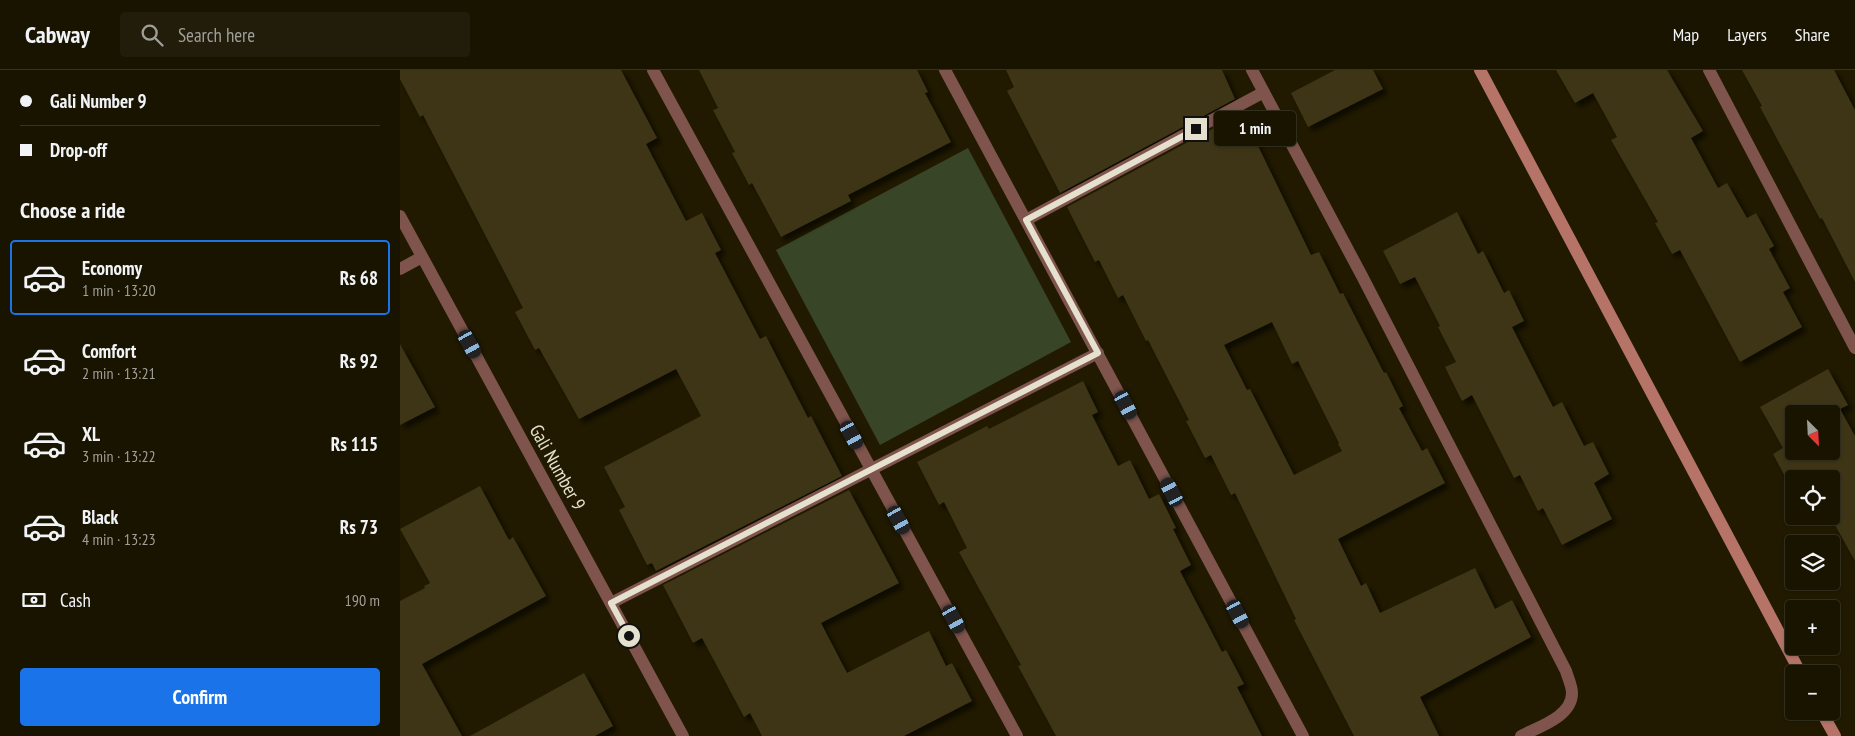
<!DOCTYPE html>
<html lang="en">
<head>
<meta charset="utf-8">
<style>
	:root { --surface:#191400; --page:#221d0a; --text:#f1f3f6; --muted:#9f9e99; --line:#373322; --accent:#1a73e8 }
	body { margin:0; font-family:"PT Sans Narrow",sans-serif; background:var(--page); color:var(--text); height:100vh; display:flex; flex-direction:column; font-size:19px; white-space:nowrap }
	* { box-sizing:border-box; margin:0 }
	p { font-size:16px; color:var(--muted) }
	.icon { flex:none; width:28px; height:28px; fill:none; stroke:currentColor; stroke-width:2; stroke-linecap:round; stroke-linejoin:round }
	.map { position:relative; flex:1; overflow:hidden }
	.sheet { display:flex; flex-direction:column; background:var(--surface); width:400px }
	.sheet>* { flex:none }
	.hud { display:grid; align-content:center; height:110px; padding:0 20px; background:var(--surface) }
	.needle { width:32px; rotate:156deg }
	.fabs { position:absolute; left:1385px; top:335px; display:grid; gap:10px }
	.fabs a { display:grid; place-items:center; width:55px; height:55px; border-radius:5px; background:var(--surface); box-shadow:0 1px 4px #0004,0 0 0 1px var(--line); font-size:25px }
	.end { position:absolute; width:22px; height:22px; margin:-11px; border:6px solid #e5e1ce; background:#111; box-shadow:0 0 0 2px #111 }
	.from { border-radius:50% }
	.bubble { position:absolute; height:35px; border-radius:5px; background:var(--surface); box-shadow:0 1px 4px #0004,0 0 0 1px var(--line); font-size:16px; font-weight:700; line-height:35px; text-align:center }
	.car { position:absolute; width:15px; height:30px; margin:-15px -8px; border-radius:6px; box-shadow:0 0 4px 1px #0007; background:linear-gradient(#222 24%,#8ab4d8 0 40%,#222 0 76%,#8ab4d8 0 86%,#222 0) }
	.hud b { display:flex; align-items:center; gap:18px; height:48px; font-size:19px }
	.hud b+b { border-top:1px solid var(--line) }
	.hud i { width:12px; height:12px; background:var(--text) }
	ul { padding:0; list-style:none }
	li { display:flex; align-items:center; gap:15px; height:75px; margin:0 10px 8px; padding:0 10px; border:2px solid transparent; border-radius:5px }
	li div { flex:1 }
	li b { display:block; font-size:19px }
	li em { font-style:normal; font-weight:700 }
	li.selected { border-color:var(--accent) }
	li>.icon { width:45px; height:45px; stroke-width:1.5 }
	h2 { padding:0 20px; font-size:22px; line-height:60px }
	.pay { display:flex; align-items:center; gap:12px; height:55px; padding:0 20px; font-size:19px }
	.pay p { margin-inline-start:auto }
	.action { display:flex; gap:10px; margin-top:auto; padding:10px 20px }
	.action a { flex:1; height:58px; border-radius:5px; background:var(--accent); color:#fff; font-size:20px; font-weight:700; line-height:58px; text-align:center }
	header { display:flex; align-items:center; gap:30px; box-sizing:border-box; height:70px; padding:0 25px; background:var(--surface); border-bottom:1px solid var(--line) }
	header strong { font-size:24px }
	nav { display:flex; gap:28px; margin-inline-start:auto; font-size:18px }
	.search { width:350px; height:45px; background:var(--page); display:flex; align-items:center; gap:12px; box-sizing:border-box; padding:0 18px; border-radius:5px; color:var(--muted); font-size:19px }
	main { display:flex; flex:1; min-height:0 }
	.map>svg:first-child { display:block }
	.green { fill:#384627 }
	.building { fill:#3c3514; fill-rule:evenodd; filter:url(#shadow) }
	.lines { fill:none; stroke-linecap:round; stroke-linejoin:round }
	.street { stroke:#7e544d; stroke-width:12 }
	.secondary { stroke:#b67469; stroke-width:12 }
	.route { stroke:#e5e1ce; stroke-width:6 }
	.labels { text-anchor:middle; stroke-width:4.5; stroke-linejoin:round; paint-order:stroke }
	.street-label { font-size:19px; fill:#e5e1ce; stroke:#211a00 }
</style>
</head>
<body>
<header>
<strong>Cabway</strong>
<div class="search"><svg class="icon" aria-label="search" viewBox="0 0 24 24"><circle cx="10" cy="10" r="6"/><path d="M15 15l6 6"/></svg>Search here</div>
<nav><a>Map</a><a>Layers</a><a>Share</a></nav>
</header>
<main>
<section class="sheet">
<div class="hud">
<b><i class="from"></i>Gali Number 9</b>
<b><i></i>Drop-off</b>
</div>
<h2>Choose a ride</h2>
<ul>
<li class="selected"><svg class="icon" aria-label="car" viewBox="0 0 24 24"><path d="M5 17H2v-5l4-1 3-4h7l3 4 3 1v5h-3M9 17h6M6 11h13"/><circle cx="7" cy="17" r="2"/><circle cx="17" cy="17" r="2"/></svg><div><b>Economy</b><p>1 min · 13:20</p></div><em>Rs 68</em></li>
<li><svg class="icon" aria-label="car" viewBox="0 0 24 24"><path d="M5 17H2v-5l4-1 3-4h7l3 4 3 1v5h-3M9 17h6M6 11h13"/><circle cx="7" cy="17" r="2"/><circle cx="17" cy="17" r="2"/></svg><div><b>Comfort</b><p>2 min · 13:21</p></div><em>Rs 92</em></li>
<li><svg class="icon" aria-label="car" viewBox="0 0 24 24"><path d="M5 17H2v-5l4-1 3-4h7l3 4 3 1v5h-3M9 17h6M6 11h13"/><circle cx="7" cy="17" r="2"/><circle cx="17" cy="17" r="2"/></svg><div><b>XL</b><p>3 min · 13:22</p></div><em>Rs 115</em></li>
<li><svg class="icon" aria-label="car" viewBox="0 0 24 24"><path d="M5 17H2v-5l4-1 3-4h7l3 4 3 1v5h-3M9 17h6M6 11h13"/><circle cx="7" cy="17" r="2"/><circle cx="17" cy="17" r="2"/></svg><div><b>Black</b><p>4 min · 13:23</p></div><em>Rs 73</em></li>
</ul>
<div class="pay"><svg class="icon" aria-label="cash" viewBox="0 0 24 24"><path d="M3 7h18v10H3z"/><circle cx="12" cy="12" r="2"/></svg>Cash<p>190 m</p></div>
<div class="action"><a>Confirm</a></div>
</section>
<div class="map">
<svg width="1455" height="666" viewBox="0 0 1455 666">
	<defs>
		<filter id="shadow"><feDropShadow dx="4.5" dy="4.5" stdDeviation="2.5" flood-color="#0009"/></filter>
	</defs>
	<rect width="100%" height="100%" fill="#211a00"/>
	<path class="green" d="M 568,78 L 671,272 L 480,375 L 376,180 Z"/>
	<path class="building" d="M 0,0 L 221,0 L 257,68 L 246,74 L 286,151 L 302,143 L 321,180 L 315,183 L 360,269 L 366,266 L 408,348 L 411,346 L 442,406 L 256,501 L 252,493 L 247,495 L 219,440 L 225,437 L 204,397 L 301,346 L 276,299 L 179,349 L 139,278 L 135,280 L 115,242 L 123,238 L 23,45 L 20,47 L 0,9 Z
		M 299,0 L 517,0 L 528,22 L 525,23 L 551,72 L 448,125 L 451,131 L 381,167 L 352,113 L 349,115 L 332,83 L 335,82 L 313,40 L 318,38 Z
		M 606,0 L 822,0 L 835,29 L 660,123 L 607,21 L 614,17 Z
		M 935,0 L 973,0 L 983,19 L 908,57 L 891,23 Z
		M 1156,0 L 1267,0 L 1303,61 L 1291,68 L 1318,118 L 1327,113 L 1347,148 L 1356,143 L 1374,176 L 1369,179 L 1390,218 L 1383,222 L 1402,257 L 1340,292 L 1280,180 L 1272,184 L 1255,153 L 1258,152 L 1211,70 L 1217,67 L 1193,23 L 1175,33 Z
		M 1342,0 L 1434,0 L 1455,40 L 1455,212 L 1422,148 L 1420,149 L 1360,37 L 1362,36 Z
		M 842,43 L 911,185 L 919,182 L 940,224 L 943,223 L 984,303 L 986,302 L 1003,336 L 999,338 L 1022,381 L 1027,378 L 1045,413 L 938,469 L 961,516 L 966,513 L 980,543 L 1075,498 L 1095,539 L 1112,530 L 1131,567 L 1020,627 L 1039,666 L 954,666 L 894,550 L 896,549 L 835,423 L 831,425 L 811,385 L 805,388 L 786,351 L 789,350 L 748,270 L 746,271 L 723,225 L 718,228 L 699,190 L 695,192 L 667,137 ZM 872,252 L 892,294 L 898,291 L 939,373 L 938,374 L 942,381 L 894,405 L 850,319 L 847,320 L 824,275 Z
		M 1057,142 L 1078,184 L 1083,181 L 1104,223 L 1109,220 L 1124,251 L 1112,257 L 1153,337 L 1162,332 L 1184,376 L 1193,372 L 1209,404 L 1194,413 L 1212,449 L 1162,475 L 1143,438 L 1138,441 L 1120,405 L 1114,408 L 1072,325 L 1062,331 L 1045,297 L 1056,292 L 1038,257 L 1040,256 L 1015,207 L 1000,214 L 983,181 Z
		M 0,274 L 35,337 L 0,355 Z
		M 1428,299 L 1448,335 L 1440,339 L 1455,366 L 1455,491 L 1430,446 L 1431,446 L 1431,409 L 1409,409 L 1406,404 L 1398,409 L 1394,409 L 1394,411 L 1389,414 L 1373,384 L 1383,378 L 1360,337 ZM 1394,344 L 1431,344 L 1431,381 L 1394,381 Z
		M 683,311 L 698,342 L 692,345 L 718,396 L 730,390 L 749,429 L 759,424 L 776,458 L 773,459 L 791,495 L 780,501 L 822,582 L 826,580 L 844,614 L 837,617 L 862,666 L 656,666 L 618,596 L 621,595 L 559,482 L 567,478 L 544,432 L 539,435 L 517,392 L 587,356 L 589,359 Z
		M 80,416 L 109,470 L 113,467 L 146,526 L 22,594 L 62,666 L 0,666 L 0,531 L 25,518 L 24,516 L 30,513 L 0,459 Z
		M 449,420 L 499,513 L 421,553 L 447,603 L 529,561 L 546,596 L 552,593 L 572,631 L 504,666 L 362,666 L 350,643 L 344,647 L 302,568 L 293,573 L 263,515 Z
		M 184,603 L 213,656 L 195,666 L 70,666 Z"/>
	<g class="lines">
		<path class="street" d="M 253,0 L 617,666
			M 545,0 L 903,666
			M 852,0 L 962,206 L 1166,601 C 1168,608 1172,616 1172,623 C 1172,647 1138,657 1121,666
			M 1309,0 L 1455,278
			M 0,146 L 283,666
			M 626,150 L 864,22
			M 0,199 L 22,187
			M 211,533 L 698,283"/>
		<path class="secondary" d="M 1080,0 L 1401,604
			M 1421,641 L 1435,666"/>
	</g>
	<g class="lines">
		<path class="route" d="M 229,566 L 211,533 L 698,283 L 626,150 L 796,59"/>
	</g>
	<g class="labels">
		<g class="street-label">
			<text transform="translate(158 397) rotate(61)" y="7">Gali Number 9</text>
		</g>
	</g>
</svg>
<div class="fabs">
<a><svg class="needle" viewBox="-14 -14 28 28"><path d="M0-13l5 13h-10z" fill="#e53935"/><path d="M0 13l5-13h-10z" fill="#9f9e99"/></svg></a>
<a><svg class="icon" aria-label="locate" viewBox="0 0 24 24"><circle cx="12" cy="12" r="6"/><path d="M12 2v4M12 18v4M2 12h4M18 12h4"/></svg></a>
<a><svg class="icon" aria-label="layers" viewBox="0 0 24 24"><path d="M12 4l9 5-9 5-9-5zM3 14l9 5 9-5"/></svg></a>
<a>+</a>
<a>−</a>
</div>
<i class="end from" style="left:229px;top:566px"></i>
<i class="end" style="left:796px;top:59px"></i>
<div class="bubble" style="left:814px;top:41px;width:82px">1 min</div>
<i class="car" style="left:70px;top:274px;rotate:151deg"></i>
<i class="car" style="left:726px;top:335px;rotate:152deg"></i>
<i class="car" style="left:452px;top:365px;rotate:151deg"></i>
<i class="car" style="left:772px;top:422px;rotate:332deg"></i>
<i class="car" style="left:499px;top:450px;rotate:151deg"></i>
<i class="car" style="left:838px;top:544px;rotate:152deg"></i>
<i class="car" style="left:554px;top:549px;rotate:151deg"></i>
</div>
</main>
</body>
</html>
